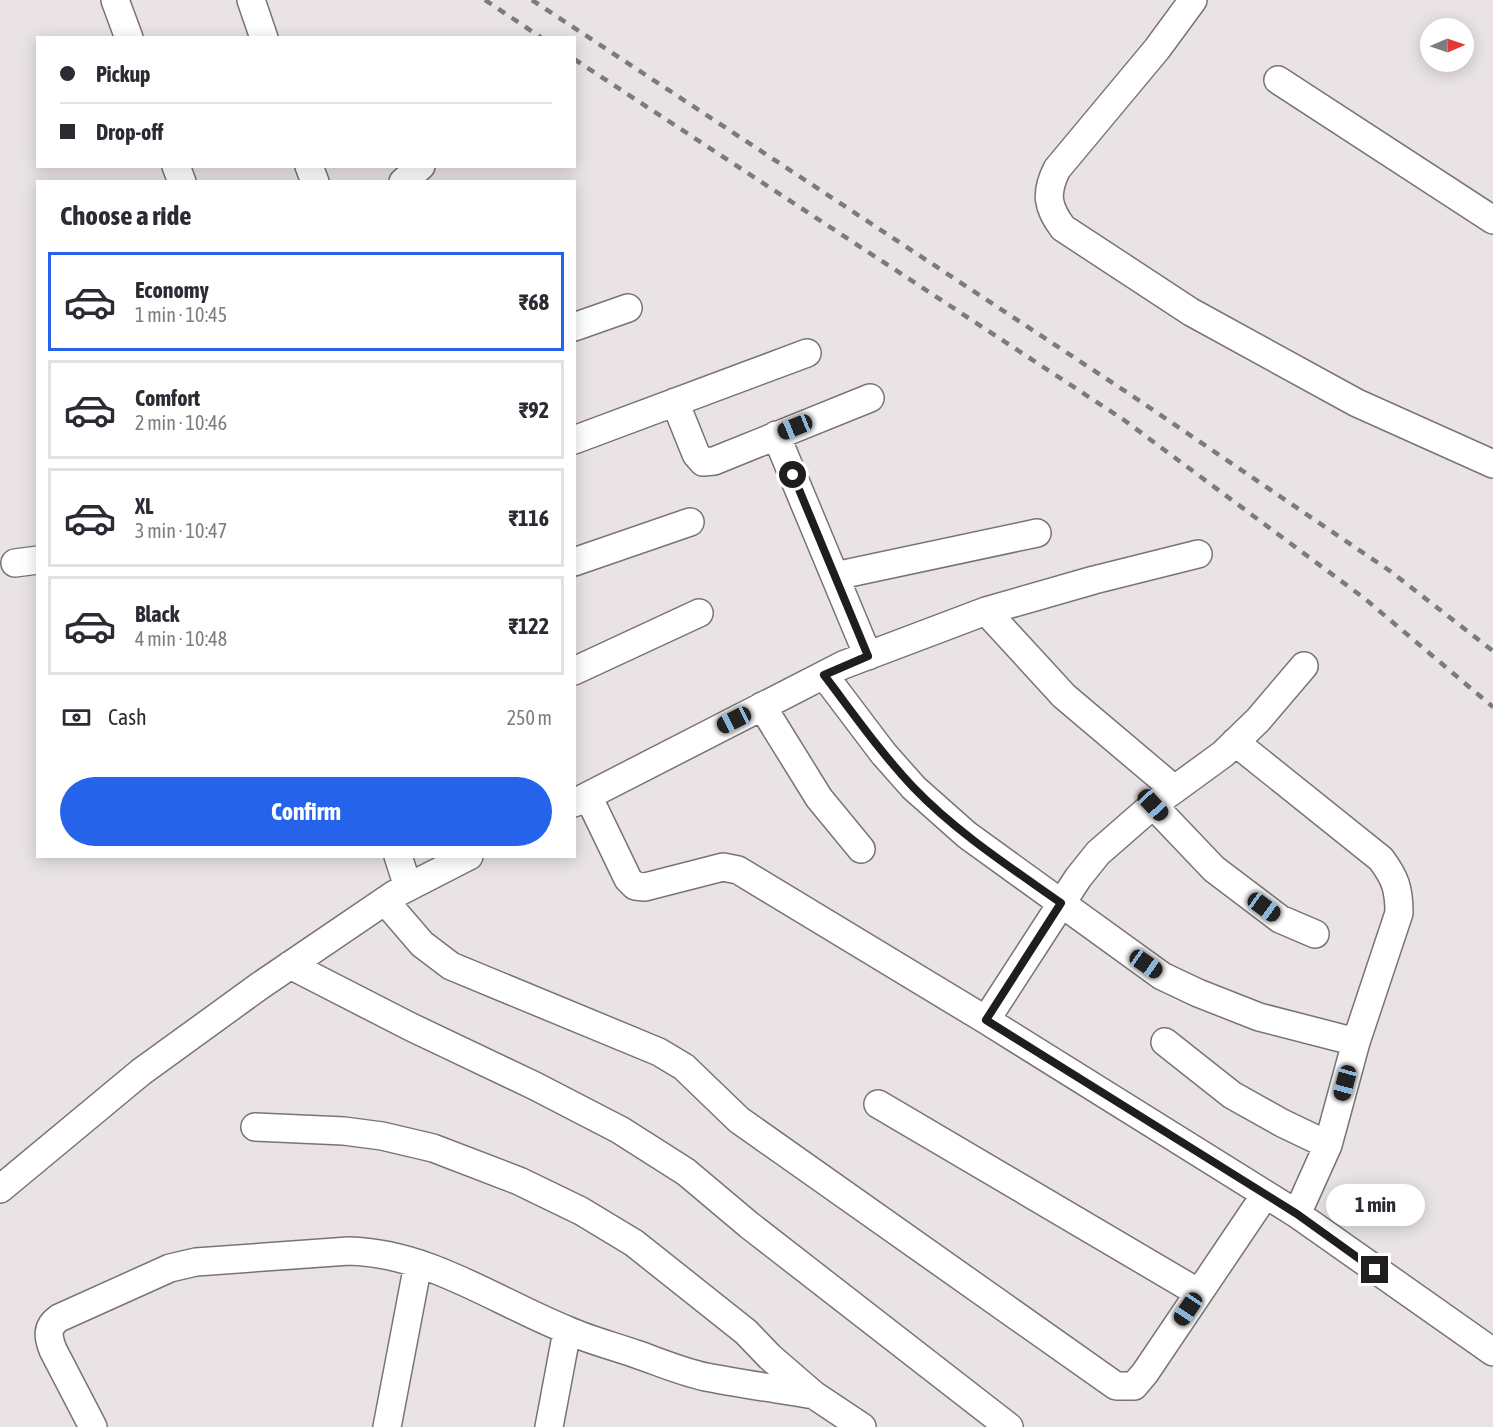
<!DOCTYPE html>
<html lang="en">
<head>
<meta charset="utf-8">
<style>
	:root { --surface:#fff; --page:#f2f2f3; --text:#2b2b33; --muted:#7c7c81; --line:#e1e1e2; --accent:#2563eb }
	body { margin:0; font-family:"Asap Condensed",sans-serif; background:var(--page); color:var(--text); height:100vh; display:flex; flex-direction:column; font-size:22px; white-space:nowrap }
	* { box-sizing:border-box; margin:0 }
	p { font-size:20px; color:var(--muted) }
	.icon { flex:none; width:33px; height:33px; fill:none; stroke:currentColor; stroke-width:2; stroke-linecap:round; stroke-linejoin:round }
	.map { position:relative; flex:1; overflow:hidden }
	.sheet { position:absolute; left:36px; top:180px; width:540px; height:678px; display:flex; flex-direction:column; background:var(--surface); border-radius:0px; box-shadow:0 3px 15px #0003 }
	.sheet>* { flex:none }
	.top-card { position:absolute; left:36px; top:36px; width:540px; height:132px; border-radius:0px; box-shadow:0 3px 15px #0003; display:grid; align-content:center; height:132px; padding:0 24px; background:var(--surface) }
	.needle { width:39px; rotate:88deg }
	.buttons { position:absolute; left:1420px; top:18px; display:grid; gap:12px }
	.buttons a { display:grid; place-items:center; width:54px; height:54px; border-radius:50%; background:var(--surface); box-shadow:0 3px 15px #0003; font-size:30px }
	.end { position:absolute; width:27px; height:27px; margin:-14px; border:8px solid #1f1d1e; background:#fff; box-shadow:0 0 0 3px #fff }
	.from { border-radius:50% }
	.bubble { position:absolute; height:42px; border-radius:21px; background:var(--surface); box-shadow:0 3px 15px #0003; font-size:20px; font-weight:700; line-height:42px; text-align:center }
	.car { position:absolute; width:18px; height:36px; margin:-18px -9px; border-radius:8px; box-shadow:0 0 4px 2px #0007; background:linear-gradient(#222 24%,#8ab4d8 0 40%,#222 0 76%,#8ab4d8 0 86%,#222 0) }
	.top-card b { display:flex; align-items:center; gap:21px; height:57px; font-size:22px }
	.top-card b+b { border-top:2px solid var(--line) }
	.top-card i { width:15px; height:15px; background:var(--text) }
	ul { padding:0; list-style:none }
	li { display:flex; align-items:center; gap:18px; height:99px; margin:0 12px 9px; padding:0 12px; border:3px solid var(--line); border-radius:0px }
	li div { flex:1 }
	li b { display:block; font-size:22px }
	li em { font-style:normal; font-weight:700 }
	li.selected { border-color:var(--accent) }
	li>.icon { width:54px; height:54px; stroke-width:1.5 }
	h2 { padding:0 24px; font-size:27px; line-height:72px }
	.pay { display:flex; align-items:center; gap:15px; height:66px; padding:0 24px; font-size:22px }
	.pay p { margin-inline-start:auto }
	.primary-button { display:flex; gap:12px; margin-top:auto; padding:12px 24px }
	.primary-button a { flex:1; height:69px; border-radius:36px; background:var(--accent); color:#fff; font-size:24px; font-weight:700; line-height:69px; text-align:center }
	.map>svg:first-child { display:block }
	.lines { fill:none; stroke-linecap:round; stroke-linejoin:round }
	.street-casing { stroke:#797376; stroke-width:30 }
	.street { stroke:#fff; stroke-width:27 }
	.rail { stroke:#7d7a7b; stroke-width:4.5; stroke-dasharray:8 8; stroke-linecap:butt }
	.route { stroke:#1f1d1e; stroke-width:8 }
</style>
</head>
<body>
<div class="map">
<svg width="1493" height="1427" viewBox="0 0 1493 1427">
	<rect width="100%" height="100%" fill="#e9e3e6"/>
	<g class="lines">
		<g class="street-casing">
			<path id="street" d="M 115,0 L 129,38
				M 251,0 L 264,38
				M 1193,0 L 1157,49 L 1057,169 C 1045,193 1047,207 1063,228 L 1191,312 L 1357,403 L 1493,464
				M 1278,80 L 1493,220
				M 176,166 L 182,182
				M 309,166 L 315,182
				M 403,182 L 421,166
				M 574,327 L 628,308
				M 675,402 L 696,454 L 703,462 L 714,461 L 870,398
				M 776,435 L 868,656
				M 574,440 L 807,353
				M 574,562 L 690,522
				M 15,563 L 38,560
				M 835,576 L 1037,533
				M 986,611 L 1064,696 L 1174,789
				M 574,671 L 699,613
				M 824,675 L 883,753 L 914,788 L 967,835 L 1162,976 L 1198,993 L 1259,1017 L 1356,1042
				M 762,706 L 819,798 L 861,849
				M 1235,742 L 1381,859 C 1395,878 1399,888 1399,913 L 1356,1042 L 1328,1145 L 1297,1214
				M 588,796 L 628,879 L 635,886 L 645,887 L 723,867 L 738,870 L 986,1020 L 1297,1214 L 1493,1352
				M 574,803 L 843,665 L 986,611 L 1094,580 L 1198,554
				M 1153,805 L 1214,869 L 1280,919 L 1315,934
				M 398,856 L 408,887
				M 385,901 L 422,944 L 451,966 L 659,1052 L 684,1067 L 739,1120 L 1116,1386 L 1134,1386 L 1145,1373 L 1265,1195
				M 290,965 L 411,1027 L 535,1086 L 620,1130 L 686,1172 L 749,1225 L 1009,1427
				M 986,1020 L 1078,878 L 1098,853 L 1153,805 L 1223,754 L 1258,720 L 1304,666
				M 1165,1042 L 1232,1095 L 1282,1123 L 1328,1145
				M 878,1104 L 1199,1293
				M 255,1127 L 344,1131 L 382,1136 L 433,1148 L 519,1181 L 581,1211 L 634,1243 L 746,1332 L 770,1357 L 814,1395 L 862,1427
				M 0,1189 L 141,1072 L 261,985 L 395,894 L 469,856
				M 93,1427 L 53,1350 C 48,1337 46,1327 59,1318 L 170,1268 L 196,1262 L 349,1251 C 429,1253 495,1301 567,1330 C 589,1340 613,1346 636,1354 C 659,1362 682,1372 706,1377 C 742,1384 778,1389 814,1395
				M 387,1427 L 418,1264
				M 549,1427 L 567,1331"/>
		</g>
		<use href="#street" class="street"/>
		<path class="rail" d="M 485,0 L 542,38
			M 532,0 L 1131,395 L 1390,571 L 1493,651
			M 574,59 L 1124,420 L 1364,598 L 1493,707"/>
	</g>
	<g class="lines">
		<path class="route" d="M 793,475 L 868,656 L 824,675 C 853,713 880,752 913,787 C 956,832 1010,867 1061,903 L 986,1020 L 1297,1214 L 1375,1270"/>
	</g>
</svg>
<div class="buttons">
<a><svg class="needle" viewBox="-14 -14 28 28"><path d="M0-13l5 13h-10z" fill="#e53935"/><path d="M0 13l5-13h-10z" fill="#7c7c81"/></svg></a>
</div>
<i class="end from" style="left:793px;top:475px"></i>
<i class="end" style="left:1375px;top:1270px"></i>
<div class="bubble" style="left:1326px;top:1184px;width:99px">1 min</div>
<i class="car" style="left:795px;top:427px;rotate:248deg"></i>
<i class="car" style="left:734px;top:720px;rotate:243deg"></i>
<i class="car" style="left:1153px;top:805px;rotate:137deg"></i>
<i class="car" style="left:1264px;top:907px;rotate:126deg"></i>
<i class="car" style="left:1146px;top:964px;rotate:125deg"></i>
<i class="car" style="left:1345px;top:1083px;rotate:195deg"></i>
<i class="car" style="left:1188px;top:1309px;rotate:214deg"></i>
<div class="top-card">
<b><i class="from"></i>Pickup</b>
<b><i></i>Drop-off</b>
</div>
<section class="sheet">
<h2>Choose a ride</h2>
<ul>
<li class="selected"><svg class="icon" aria-label="car" viewBox="0 0 24 24"><path d="M5 17H2v-5l4-1 3-4h7l3 4 3 1v5h-3M9 17h6M6 11h13"/><circle cx="7" cy="17" r="2"/><circle cx="17" cy="17" r="2"/></svg><div><b>Economy</b><p>1 min · 10:45</p></div><em>₹68</em></li>
<li><svg class="icon" aria-label="car" viewBox="0 0 24 24"><path d="M5 17H2v-5l4-1 3-4h7l3 4 3 1v5h-3M9 17h6M6 11h13"/><circle cx="7" cy="17" r="2"/><circle cx="17" cy="17" r="2"/></svg><div><b>Comfort</b><p>2 min · 10:46</p></div><em>₹92</em></li>
<li><svg class="icon" aria-label="car" viewBox="0 0 24 24"><path d="M5 17H2v-5l4-1 3-4h7l3 4 3 1v5h-3M9 17h6M6 11h13"/><circle cx="7" cy="17" r="2"/><circle cx="17" cy="17" r="2"/></svg><div><b>XL</b><p>3 min · 10:47</p></div><em>₹116</em></li>
<li><svg class="icon" aria-label="car" viewBox="0 0 24 24"><path d="M5 17H2v-5l4-1 3-4h7l3 4 3 1v5h-3M9 17h6M6 11h13"/><circle cx="7" cy="17" r="2"/><circle cx="17" cy="17" r="2"/></svg><div><b>Black</b><p>4 min · 10:48</p></div><em>₹122</em></li>
</ul>
<div class="pay"><svg class="icon" aria-label="cash" viewBox="0 0 24 24"><path d="M3 7h18v10H3z"/><circle cx="12" cy="12" r="2"/></svg>Cash<p>250 m</p></div>
<div class="primary-button"><a>Confirm</a></div>
</section>
</div>
</body>
</html>
